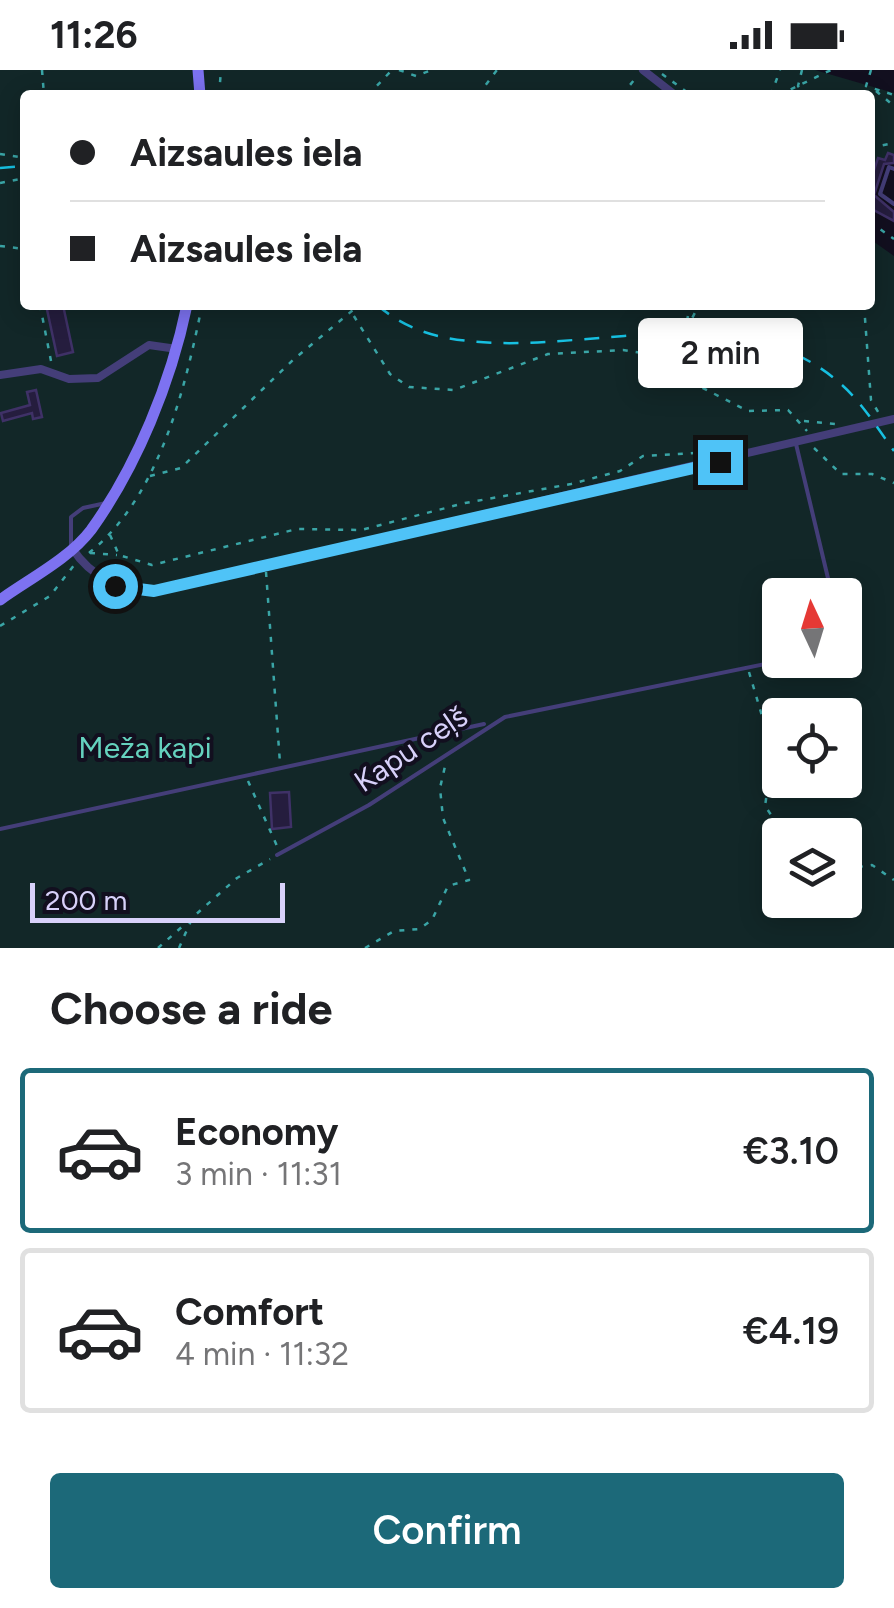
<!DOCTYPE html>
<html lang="en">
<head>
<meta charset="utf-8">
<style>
	:root { --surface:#fff; --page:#f2f2f2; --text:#202124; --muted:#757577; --line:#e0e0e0; --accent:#1c6979 }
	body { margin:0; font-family:Figtree,sans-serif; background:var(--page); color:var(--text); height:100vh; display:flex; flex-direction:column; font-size:38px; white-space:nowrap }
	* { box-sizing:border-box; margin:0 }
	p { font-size:32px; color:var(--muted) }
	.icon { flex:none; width:55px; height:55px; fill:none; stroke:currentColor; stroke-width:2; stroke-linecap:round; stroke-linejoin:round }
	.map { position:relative; height:878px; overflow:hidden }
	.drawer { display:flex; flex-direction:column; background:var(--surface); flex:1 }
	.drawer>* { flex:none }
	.guide { position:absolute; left:20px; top:20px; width:855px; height:220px; border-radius:10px; box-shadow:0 5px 25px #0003; display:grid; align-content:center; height:220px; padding:0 50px; background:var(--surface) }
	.needle { width:65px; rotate:356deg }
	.tools { position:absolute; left:762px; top:508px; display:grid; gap:20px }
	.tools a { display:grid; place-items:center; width:100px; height:100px; border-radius:10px; background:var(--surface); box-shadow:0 5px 25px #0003; font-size:50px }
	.scale { position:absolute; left:30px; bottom:25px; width:255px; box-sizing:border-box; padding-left:10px; border:5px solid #d8d1fa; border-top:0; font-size:28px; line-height:35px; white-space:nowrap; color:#d8d1fa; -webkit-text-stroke:8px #120f1f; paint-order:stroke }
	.end { position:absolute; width:45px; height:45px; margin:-22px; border:12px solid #4fc3f7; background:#111; box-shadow:0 0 0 5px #111 }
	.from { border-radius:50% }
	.bubble { position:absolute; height:70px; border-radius:10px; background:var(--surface); box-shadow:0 5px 25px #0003; font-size:32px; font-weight:600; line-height:70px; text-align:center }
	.guide b { display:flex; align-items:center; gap:35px; height:95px; font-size:38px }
	.guide b+b { border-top:2px solid var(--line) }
	.guide i { width:25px; height:25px; background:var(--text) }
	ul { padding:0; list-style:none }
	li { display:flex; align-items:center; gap:30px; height:165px; margin:0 20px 15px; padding:0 30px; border:5px solid var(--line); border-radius:10px }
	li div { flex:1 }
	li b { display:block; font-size:38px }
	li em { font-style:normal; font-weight:600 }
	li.active { border-color:var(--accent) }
	li>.icon { width:90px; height:90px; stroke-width:1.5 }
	h2 { padding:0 50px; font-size:45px; line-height:120px }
	.action { display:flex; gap:20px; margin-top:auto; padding:20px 50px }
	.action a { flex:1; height:115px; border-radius:10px; background:var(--accent); color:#fff; font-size:40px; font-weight:600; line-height:115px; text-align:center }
	.status { display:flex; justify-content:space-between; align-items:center; height:70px; padding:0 50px; background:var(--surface); direction:ltr }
	.status svg { height:28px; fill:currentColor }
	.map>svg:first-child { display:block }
	.green { fill:#122728; fill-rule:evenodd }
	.building { fill:#251d3e; stroke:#3f3167; stroke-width:2.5 }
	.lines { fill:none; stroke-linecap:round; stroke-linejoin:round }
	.path { stroke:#3aa5a6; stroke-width:2.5; stroke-dasharray:5 8; stroke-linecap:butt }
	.lane { stroke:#443e79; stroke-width:4 }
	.street { stroke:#443e79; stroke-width:8 }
	.secondary { stroke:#7d72f1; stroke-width:11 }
	.rail { stroke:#17c0e1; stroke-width:2.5; stroke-dasharray:15 12; stroke-linecap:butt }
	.route { stroke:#4fc3f7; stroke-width:12 }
	.labels { text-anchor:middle; stroke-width:8; stroke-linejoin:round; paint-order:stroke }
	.park-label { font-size:30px; fill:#65d2be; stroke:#120f1f }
	.street-label { font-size:30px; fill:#d8d1fa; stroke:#120f1f }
</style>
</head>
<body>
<div class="status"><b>11:26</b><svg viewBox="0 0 49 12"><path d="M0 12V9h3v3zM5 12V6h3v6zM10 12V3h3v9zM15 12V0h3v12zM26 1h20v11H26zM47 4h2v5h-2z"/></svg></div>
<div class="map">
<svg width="894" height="878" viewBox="0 0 894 878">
	<rect width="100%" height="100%" fill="#120f1f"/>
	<path class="green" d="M 0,0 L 815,0 L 894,23 L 894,85 L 870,112 L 870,25 L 25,25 L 25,235 L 870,235 L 870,169 L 894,186 L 894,878 L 0,878 ZM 780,525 L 845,525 L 845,590 L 780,590 ZM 780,645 L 845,645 L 845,710 L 780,710 ZM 780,765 L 845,765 L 845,830 L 780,830 Z"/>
	<path class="building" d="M 888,83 L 894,85 L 894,93 L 884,94 L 874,125 L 894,142 L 894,151 L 870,138 L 870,112 L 878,88 L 885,90 Z
		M 46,235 L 63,235 L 73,282 L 57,286 Z
		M 36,320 L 42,347 L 33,349 L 32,343 L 3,351 L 1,343 L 30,335 L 27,322 Z
		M 289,722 L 291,757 L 272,759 L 270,723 Z"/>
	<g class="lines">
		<path class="path" d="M 42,0 L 44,25
			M 399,0 L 416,6 L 432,0
			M 802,0 L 798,16 L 804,25
			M 871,0 L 866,16 L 894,25
			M 662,4 L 691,25
			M 876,21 L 894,36
			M 219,25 L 221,0
			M 368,25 L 392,0
			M 478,25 L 497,0
			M 622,25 L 638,5
			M 771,25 L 780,0
			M 779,25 L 831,0
			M 870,78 L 894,73
			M 0,84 L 25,88
			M 0,113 L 25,108
			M 870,152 L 894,169
			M 0,176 L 25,179
			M 40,235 L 52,296
			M 347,235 L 390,304 L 409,317 L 454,320 L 548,284 L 623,280 L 660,286 L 693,313 L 748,341 L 788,340 L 807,361
			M 864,235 L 871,330 L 880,345
			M 687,251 L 690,235
			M 676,280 L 679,297
			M 661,286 L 676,279 L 699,235
			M 804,351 L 836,354
			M 814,378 L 841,404 L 872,404 L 894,413
			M 150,406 L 181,398 L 293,290 L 359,235
			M 110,465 L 119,485 L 152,495 L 297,459 L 361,460 L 465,433 L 571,414 L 620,401 L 643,386 L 711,382
			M 89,483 C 159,427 185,320 202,235
			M 90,483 L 117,485
			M 266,502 L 280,693
			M 0,556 L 50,526 L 75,494
			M 749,602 L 773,683 L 765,736 L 785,765
			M 248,711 L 277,776
			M 845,799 L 872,795 L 894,810
			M 158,878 L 237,808 L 270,789
			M 179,878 L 194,844
			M 365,878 L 394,861 L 419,859 L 432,850 L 448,816 L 469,810 L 443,748 L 440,718 L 446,692"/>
		<path class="lane" d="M 894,99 L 889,97 L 880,124 L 894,134
			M 796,374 L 832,525
			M 71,477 L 71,447 L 83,438 L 106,433
			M 0,759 L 484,654
			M 277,785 L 369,735 L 505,647 L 785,590"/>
		<path class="street" d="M 643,0 L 675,25
			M 0,305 L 41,299 L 69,309 L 98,308 L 149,275 L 177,279
			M 72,478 C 90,506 121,522 154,521 L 894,349"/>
		<path class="secondary" d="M 198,0 L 200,25
			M 0,530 C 29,509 69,489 91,460 C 137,396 171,312 187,235"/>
		<path class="rail" d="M 0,98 L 25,96
			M 377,235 C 414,266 451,271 498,273 C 610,276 750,231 842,315 C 863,334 878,359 894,381"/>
	</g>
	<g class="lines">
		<path class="route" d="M 115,516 L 154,521 L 720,392"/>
	</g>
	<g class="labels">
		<g class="park-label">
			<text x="145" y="688">Meža kapi</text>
		</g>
		<g class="street-label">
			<text transform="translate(411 679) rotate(-34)" y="10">Kapu ceļš</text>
		</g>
	</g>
</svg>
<div class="tools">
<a><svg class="needle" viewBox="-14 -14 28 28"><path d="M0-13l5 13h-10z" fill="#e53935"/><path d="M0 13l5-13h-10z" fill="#757577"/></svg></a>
<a><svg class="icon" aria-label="locate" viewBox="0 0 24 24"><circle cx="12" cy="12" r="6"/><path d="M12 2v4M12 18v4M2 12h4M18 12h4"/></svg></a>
<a><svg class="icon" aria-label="layers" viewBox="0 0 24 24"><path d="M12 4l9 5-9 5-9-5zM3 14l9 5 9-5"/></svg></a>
</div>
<div class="scale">200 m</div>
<i class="end from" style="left:115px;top:516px"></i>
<i class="end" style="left:720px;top:392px"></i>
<div class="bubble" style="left:638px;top:248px;width:165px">2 min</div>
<div class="guide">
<b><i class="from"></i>Aizsaules iela</b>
<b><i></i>Aizsaules iela</b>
</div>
</div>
<section class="drawer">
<h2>Choose a ride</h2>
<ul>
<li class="active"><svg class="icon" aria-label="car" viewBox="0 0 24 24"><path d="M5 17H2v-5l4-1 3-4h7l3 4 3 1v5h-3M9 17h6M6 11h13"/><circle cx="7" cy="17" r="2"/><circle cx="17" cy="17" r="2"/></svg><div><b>Economy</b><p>3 min · 11:31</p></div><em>€3.10</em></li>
<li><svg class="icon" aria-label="car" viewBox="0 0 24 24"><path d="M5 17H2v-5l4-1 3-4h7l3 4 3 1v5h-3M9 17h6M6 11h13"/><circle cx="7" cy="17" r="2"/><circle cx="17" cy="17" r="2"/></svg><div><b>Comfort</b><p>4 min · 11:32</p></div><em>€4.19</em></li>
</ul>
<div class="action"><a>Confirm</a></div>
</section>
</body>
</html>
